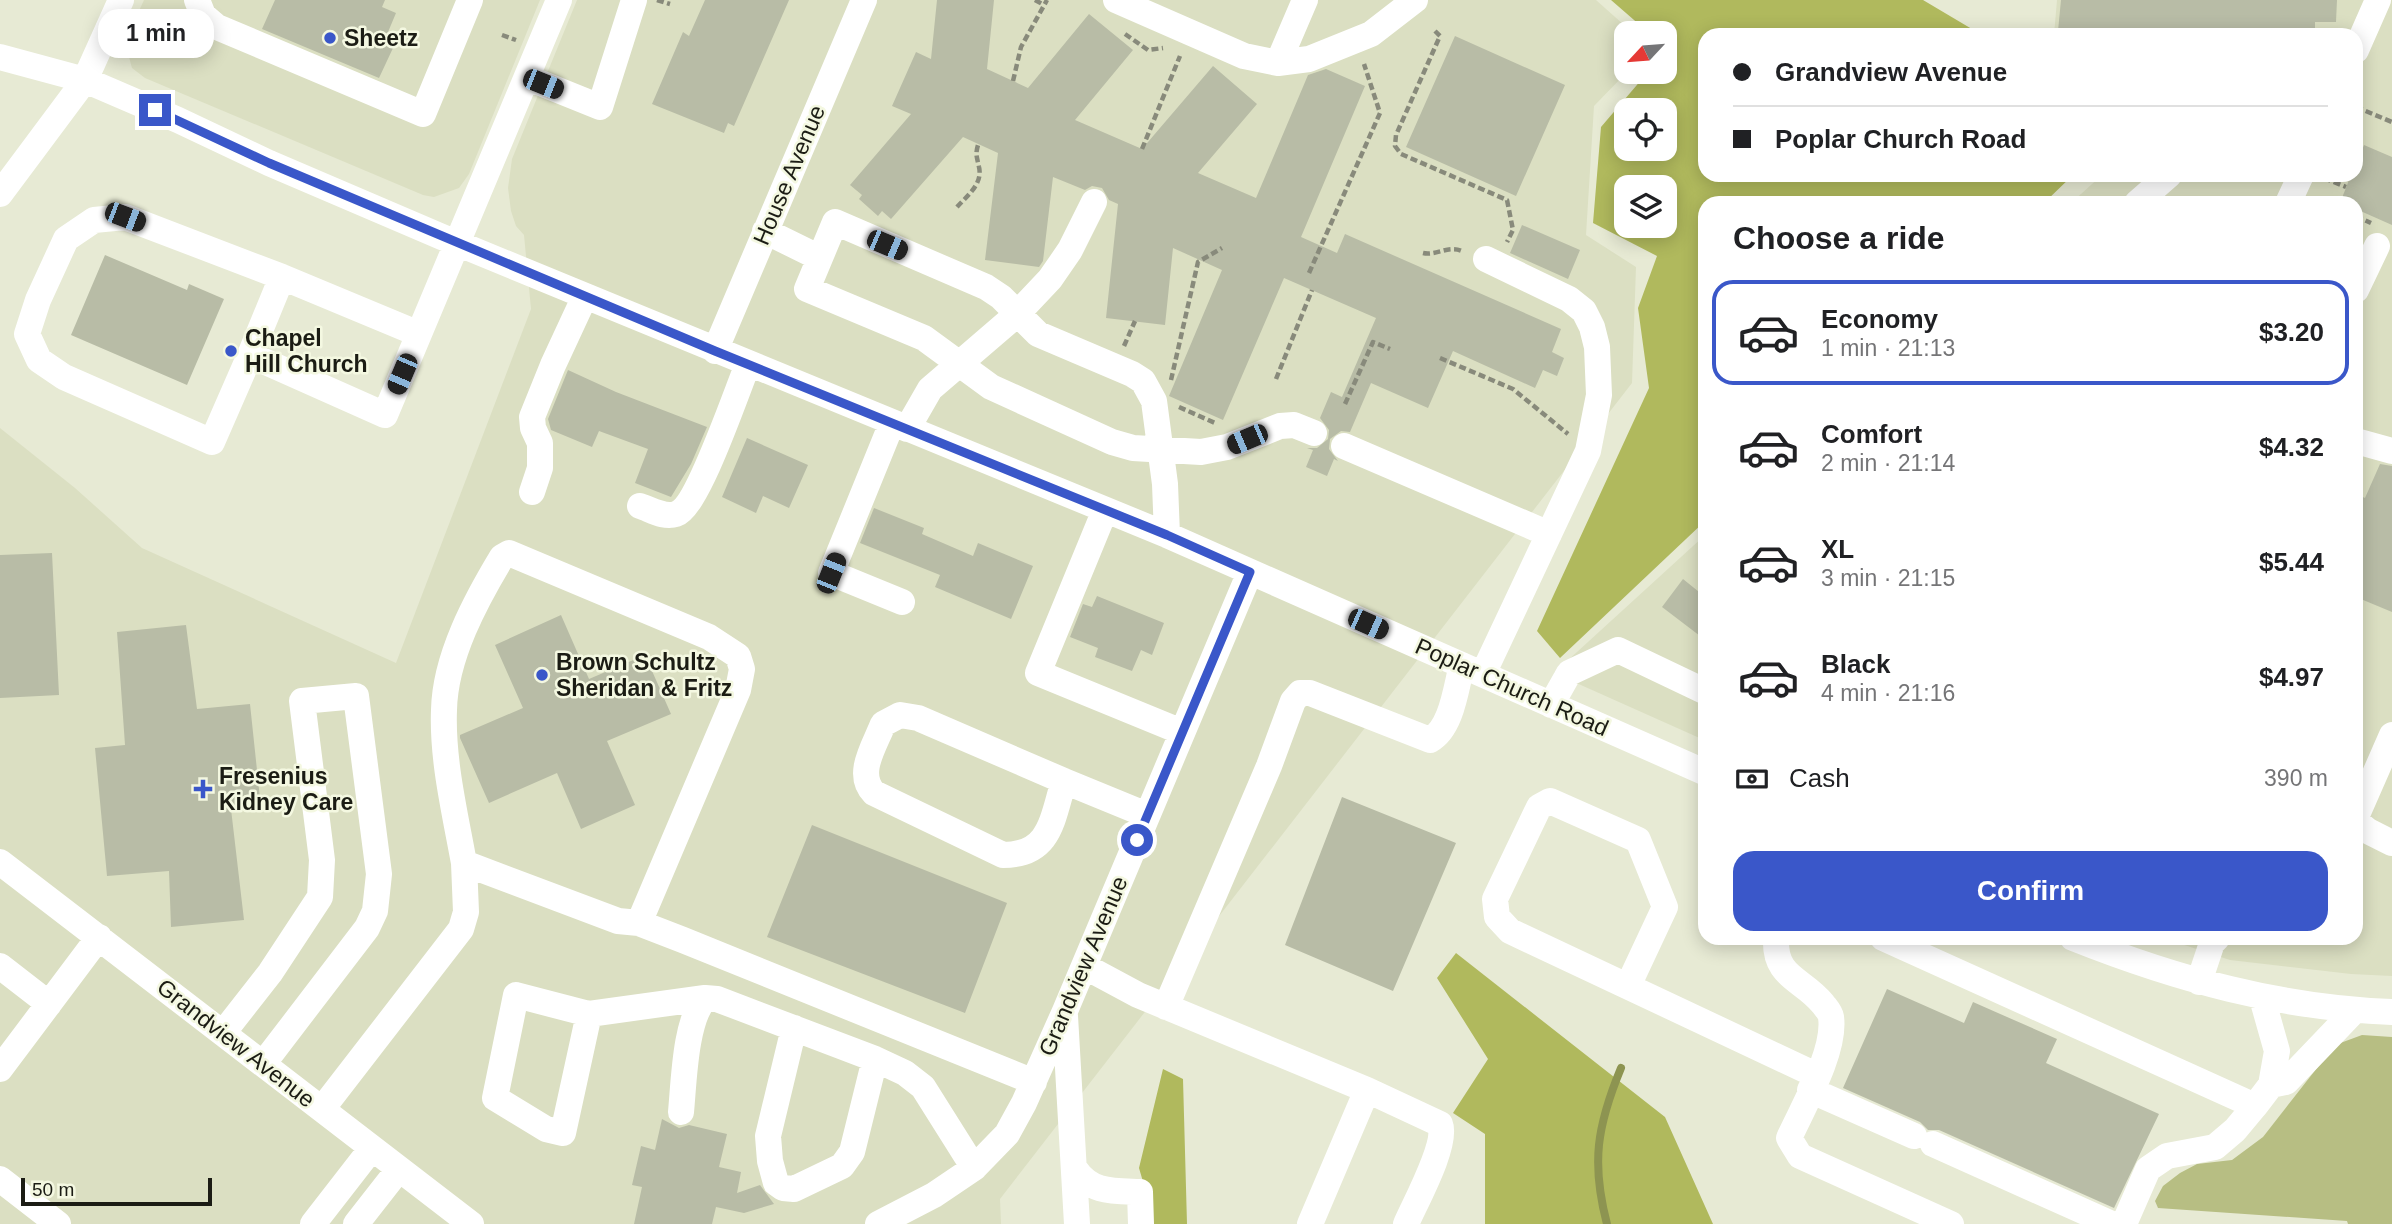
<!DOCTYPE html>
<html lang="en">
<head>
<meta charset="utf-8">
<style>
	:root { --surface:#fff; --page:#f2f2f2; --text:#202124; --muted:#757577; --line:#e0e0e0; --accent:#3a57c9 }
	body { margin:0; font-family:Helvetica,sans-serif; background:var(--page); color:var(--text); height:100vh; display:flex; flex-direction:column; font-size:26px; white-space:nowrap }
	* { box-sizing:border-box; margin:0 }
	p { font-size:23px; color:var(--muted) }
	.icon { flex:none; width:38px; height:38px; fill:none; stroke:currentColor; stroke-width:2; stroke-linecap:round; stroke-linejoin:round }
	.map { position:relative; flex:1; overflow:hidden }
	.details { position:absolute; left:1698px; top:196px; width:665px; height:749px; display:flex; flex-direction:column; background:var(--surface); border-radius:21px; box-shadow:0 4px 18px #0003 }
	.details>* { flex:none }
	.top-card { position:absolute; left:1698px; top:28px; width:665px; height:154px; border-radius:21px; box-shadow:0 4px 18px #0003; display:grid; align-content:center; height:154px; padding:0 35px; background:var(--surface) }
	.needle { width:46px; rotate:244deg }
	.tools { position:absolute; left:1614px; top:21px; display:grid; gap:14px }
	.tools a { display:grid; place-items:center; width:63px; height:63px; border-radius:14px; background:var(--surface); box-shadow:0 4px 18px #0003; font-size:35px }
	.scale { position:absolute; left:21px; bottom:18px; width:191px; box-sizing:border-box; padding-left:7px; border:4px solid #1b1c14; border-top:0; font-size:19px; line-height:24px; white-space:nowrap; color:#1b1c14; -webkit-text-stroke:5px #f4f8e1; paint-order:stroke }
	.end { position:absolute; width:32px; height:32px; margin:-16px; border:9px solid #3a57c9; background:#fff; box-shadow:0 0 0 4px #fff }
	.from { border-radius:50% }
	.bubble { position:absolute; height:49px; border-radius:21px; background:var(--surface); box-shadow:0 4px 18px #0003; font-size:23px; font-weight:800; line-height:49px; text-align:center }
	.car { position:absolute; width:21px; height:42px; margin:-21px -10px; border-radius:9px; box-shadow:0 0 5px 2px #0007; background:linear-gradient(#222 24%,#8ab4d8 0 40%,#222 0 76%,#8ab4d8 0 86%,#222 0) }
	.top-card b { display:flex; align-items:center; gap:24px; height:66px; font-size:26px }
	.top-card b+b { border-top:2px solid var(--line) }
	.top-card i { width:18px; height:18px; background:var(--text) }
	ul { padding:0; list-style:none }
	li { display:flex; align-items:center; gap:21px; height:105px; margin:0 14px 10px; padding:0 21px; border:4px solid transparent; border-radius:21px }
	li div { flex:1 }
	li b { display:block; font-size:26px }
	li em { font-style:normal; font-weight:800 }
	li.on { border-color:var(--accent) }
	li>.icon { width:63px; height:63px; stroke-width:1.5 }
	h2 { padding:0 35px; font-size:32px; line-height:84px }
	.pay { display:flex; align-items:center; gap:18px; height:77px; padding:0 35px; font-size:26px }
	.pay p { margin-inline-start:auto }
	.primary-button { display:flex; gap:14px; margin-top:auto; padding:14px 35px }
	.primary-button a { flex:1; height:80px; border-radius:21px; background:var(--accent); color:#fff; font-size:28px; font-weight:800; line-height:80px; text-align:center }
	.map>svg:first-child { display:block }
	.built { fill:#dbdfc2 }
	.green { fill:#b7be83 }
	.forest { fill:#b0b95d; fill-rule:evenodd }
	.lines { fill:none; stroke-linecap:round; stroke-linejoin:round }
	.stream { stroke:#8d9451; stroke-width:8 }
	.building { fill:#b8bca6 }
	.path { stroke:#888a7b; stroke-width:4.5; stroke-dasharray:7 3.5; stroke-linecap:butt }
	.minor { stroke:#fff; stroke-width:26 }
	.route { stroke:#3a57c9; stroke-width:9 }
	.poi-dot { fill:#3a57c9; stroke:#f4f8e1; stroke-width:2.5 }
	.labels { text-anchor:middle; stroke-width:5; stroke-linejoin:round; paint-order:stroke }
	.poi-label { font-size:23px; font-weight:bold; fill:#1b1c14; stroke:#f4f8e1; text-anchor:start }
	.street-label { font-size:23px; fill:#1b1c14; stroke:#f4f8e1 }
</style>
</head>
<body>
<div class="map">
<svg width="2392" height="1224" viewBox="0 0 2392 1224">
	<rect width="100%" height="100%" fill="#e7ead4"/>
	<path class="built" d="M 144,0 L 540,0 L 469,174 L 459,188 L 434,197 L 423,195 L 145,78 L 132,68 L 126,46 L 128,35 Z
		M 577,0 L 1596,0 L 1633,33 L 1626,33 L 1627,72 L 1594,106 L 1586,235 L 1636,267 L 1632,383 L 1000,1199 L 1001,1224 L 0,1224 L 0,428 L 75,488 L 142,548 L 396,663 L 531,309 L 524,235 L 516,226 L 511,211 L 508,188 L 512,159 Z
		M 2057,0 L 2392,0 L 2392,976 L 2351,974 L 2230,960 L 2163,938 L 2356,938 L 2356,203 L 2071,203 L 2102,175 L 2356,175 L 2356,35 L 2054,35 Z
		M 1704,536 L 1704,740 L 1554,673 Z"/>
	<path class="green" d="M 2362,1035 L 2392,1037 L 2392,1224 L 2348,1224 L 2347,1221 L 2158,1208 L 2155,1201 L 2163,1186 L 2180,1173 L 2197,1164 L 2232,1160 L 2263,1137 L 2335,1045 Z"/>
	<path class="forest" d="M 1611,0 L 1923,0 L 1982,35 L 1704,35 L 1704,175 L 2073,175 L 2044,203 L 1704,203 L 1704,522 L 1560,658 L 1537,631 L 1649,388 L 1638,308 L 1657,256 L 1593,223 L 1601,127 L 1648,72 L 1664,72 L 1667,49 L 1664,33 L 1649,33 ZM 1626,110 L 1664,110 L 1664,149 L 1626,149 ZM 1626,187 L 1664,187 L 1664,226 L 1626,226 Z
		M 1456,953 L 1665,1117 L 1713,1224 L 1485,1224 L 1485,1134 L 1453,1113 L 1488,1059 L 1437,978 Z
		M 1163,1069 L 1183,1079 L 1187,1224 L 1152,1224 L 1151,1209 L 1139,1168 Z"/>
	<g class="lines">
		<path class="stream" d="M 1607,1224 C 1591,1163 1597,1126 1621,1068"/>
	</g>
	<path class="building" d="M 275,0 L 385,0 L 382,7 L 396,13 L 383,44 L 393,48 L 379,78 L 262,29 Z
		M 705,0 L 789,0 L 734,126 L 728,123 L 724,133 L 652,104 L 683,32 L 689,36 Z
		M 937,0 L 994,0 L 987,69 L 1028,88 L 1089,14 L 1133,50 L 1075,120 L 1142,149 L 1213,66 L 1257,104 L 1198,173 L 1256,198 L 1308,75 L 1326,69 L 1365,86 L 1301,237 L 1337,253 L 1345,234 L 1561,329 L 1552,352 L 1564,358 L 1557,376 L 1543,370 L 1535,388 L 1453,351 L 1428,408 L 1371,383 L 1350,432 L 1341,431 L 1330,439 L 1329,449 L 1338,461 L 1334,459 L 1327,476 L 1306,467 L 1313,450 L 1307,448 L 1317,448 L 1328,439 L 1329,430 L 1320,418 L 1331,392 L 1342,397 L 1376,318 L 1284,278 L 1223,420 L 1169,396 L 1222,270 L 1173,248 L 1165,325 L 1106,318 L 1118,204 L 1109,200 L 1102,188 L 1092,186 L 1085,190 L 1053,177 L 1043,261 L 1039,267 L 985,260 L 998,153 L 963,137 L 891,219 L 882,211 L 878,216 L 859,199 L 862,195 L 850,185 L 911,114 L 892,106 L 916,52 L 931,59 Z
		M 2061,0 L 2337,0 L 2336,22 L 2315,22 L 2315,35 L 2083,35 L 2083,32 L 2058,31 Z
		M 1455,36 L 1565,85 L 1516,196 L 1406,147 Z
		M 2364,145 L 2392,157 L 2392,225 L 2356,209 L 2356,203 L 2340,203 L 2351,175 L 2356,175 L 2356,165 Z
		M 1522,225 L 1580,250 L 1568,279 L 1510,253 Z
		M 105,255 L 187,290 L 189,284 L 224,299 L 187,385 L 71,335 Z
		M 568,370 L 616,392 L 707,427 L 691,464 L 671,497 L 635,483 L 648,449 L 599,431 L 592,447 L 551,430 L 548,419 Z
		M 747,438 L 808,465 L 789,508 L 763,496 L 756,513 L 722,497 Z
		M 2380,464 L 2392,466 L 2392,612 L 2356,597 L 2356,494 L 2365,498 Z
		M 874,508 L 924,528 L 922,534 L 973,556 L 978,543 L 1033,566 L 1011,619 L 935,587 L 940,575 L 860,543 Z
		M 52,553 L 59,695 L 0,698 L 0,555 Z
		M 1683,579 L 1704,596 L 1704,639 L 1662,607 Z
		M 1097,596 L 1164,623 L 1152,655 L 1141,650 L 1132,671 L 1095,657 L 1098,648 L 1070,637 L 1083,604 L 1092,607 Z
		M 561,615 L 589,679 L 645,655 L 671,714 L 607,741 L 635,805 L 581,829 L 557,773 L 489,803 L 460,738 L 460,735 L 523,708 L 495,645 Z
		M 186,625 L 197,709 L 250,704 L 261,808 L 231,809 L 244,920 L 171,927 L 169,871 L 107,876 L 95,748 L 125,745 L 117,632 Z
		M 1342,797 L 1456,843 L 1393,991 L 1285,945 Z
		M 812,825 L 1007,903 L 965,1013 L 767,937 Z
		M 1887,989 L 1964,1023 L 1973,1002 L 2057,1039 L 2046,1063 L 2159,1114 L 2114,1208 L 1939,1130 L 1928,1130 L 1920,1122 L 1843,1088 Z
		M 662,1119 L 679,1128 L 689,1125 L 727,1134 L 719,1167 L 741,1172 L 737,1193 L 760,1185 L 774,1204 L 744,1213 L 716,1207 L 712,1224 L 634,1224 L 642,1187 L 632,1185 L 641,1146 L 655,1150 Z"/>
	<g class="lines">
		<path class="path" d="M 657,0 L 670,4
			M 1035,0 L 1044,5
			M 1435,31 L 1440,36 L 1396,135 L 1395,146 L 1401,154 L 1507,200 L 1513,230 L 1507,242
			M 1125,34 L 1148,50 L 1163,48
			M 502,35 L 516,40
			M 1013,81 L 1021,47 L 1047,0
			M 2356,107 L 2392,122
			M 1142,149 L 1180,56
			M 2324,178 L 2346,187
			M 957,207 C 967,196 983,184 979,167 C 977,157 975,155 978,145
			M 2356,216 L 2371,223
			M 1423,253 C 1436,256 1448,245 1462,251
			M 1309,273 L 1380,113 L 1364,64
			M 1124,346 L 1135,321
			M 1440,358 L 1513,389 L 1568,434
			M 1276,379 L 1312,290
			M 1171,380 L 1198,262 L 1222,248
			M 1345,404 L 1373,342 L 1390,349
			M 1179,407 L 1215,423"/>
		<path class="minor" d="M 197,0 L 203,15 L 217,27 L 423,114 L 470,0
			M 1116,0 L 1244,56 L 1278,63 L 1309,59 L 1371,34 L 1415,0
			M 2356,50 L 2378,0
			M 0,57 L 85,80 L 178,120 L 269,163 L 442,237 L 1167,535 L 1704,772
			M 1278,63 L 1305,0
			M 528,78 L 600,107 L 634,0
			M 0,194 L 85,80 L 121,0
			M 2137,203 L 2169,175
			M 2288,203 L 2301,175
			M 765,231 L 820,258
			M 2356,290 L 2377,246
			M 419,334 L 282,277 L 125,217 L 94,220 L 66,239 L 38,300 L 27,334 L 39,360 L 64,377 L 212,442 L 250,355 L 385,415 L 559,0
			M 715,351 L 864,0
			M 250,355 L 282,277
			M 892,423 L 831,573 L 902,602
			M 907,429 L 930,389 L 1016,315 L 1050,279 L 1070,250 L 1094,202
			M 2356,441 L 2392,451
			M 1344,446 L 1549,534
			M 532,492 L 540,468 L 540,443 L 533,428 L 532,417 L 553,365 L 585,296
			M 640,506 C 652,510 664,518 676,514 C 698,507 737,390 748,364
			M 1105,510 L 1038,673 L 1182,732
			M 1167,535 L 1165,484 L 1154,401 L 1143,381 L 1132,374 L 1038,334 L 1001,297 L 986,287 L 835,222 L 807,289 L 924,338 L 991,387 L 1112,442 L 1133,448 L 1201,452 L 1227,447 L 1280,426 L 1294,425 L 1314,433
			M 1483,674 L 1588,451 L 1599,395 L 1597,347 L 1592,327 L 1584,311 L 1569,299 L 1486,259
			M 1551,705 L 1569,673 L 1618,650 L 1704,691
			M 900,715 L 918,718 L 1064,781 C 1052,819 1051,855 1003,855 L 874,793 C 855,774 875,745 883,724 Z
			M 1064,781 L 1147,815
			M 2356,817 L 2392,735
			M 2356,821 L 2368,831 L 2392,843
			M 0,862 L 471,1224
			M 639,923 L 738,690 L 742,669 L 738,656 L 709,637 L 509,553 L 502,557 C 476,600 445,657 444,710 C 442,760 455,813 464,863 L 618,921 L 639,923 L 683,940 L 1034,1082
			M 1776,938 C 1774,978 1802,978 1823,1004 C 1826,1008 1830,1012 1831,1017 C 1836,1051 1803,1107 1789,1138 L 1800,1156 L 1951,1224
			M 1883,938 L 2255,1106 L 2235,1130 L 2215,1147 L 2167,1156 L 2148,1169 L 2124,1224
			M 2073,938 C 2176,979 2281,1008 2392,1012
			M 0,966 L 49,1004
			M 1084,966 L 1138,995 L 1367,1090
			M 2199,982 L 2212,943 L 2217,938
			M 1628,986 L 1665,907 L 1638,840 L 1550,801 L 1539,807 L 1495,899 L 1497,917 L 1510,931 L 1816,1075
			M 1166,1007 L 1269,766 L 1293,701 L 1300,693 L 1310,693 L 1430,740 C 1452,728 1456,687 1462,665
			M 589,1014 L 563,1133 L 546,1129 L 495,1098 L 516,995 L 589,1014 L 705,998
			M 1065,1016 L 1077,1224
			M 794,1028 L 768,1136 L 770,1161 L 776,1183 L 783,1188 L 794,1189 L 842,1166 L 852,1152 L 875,1059
			M 223,1033 L 270,973 L 320,897 L 322,860 L 302,701 L 356,696 L 379,874 L 375,911 L 367,928 L 263,1064
			M 0,1069 L 99,937
			M 2271,1085 L 2286,1082 L 2354,1011
			M 1810,1090 L 1914,1136
			M 2255,1106 L 2271,1085 L 2277,1051 L 2262,998
			M 322,1109 L 461,929 L 466,912 L 464,863
			M 681,1112 C 684,1081 685,1021 705,998 L 717,999 L 875,1059 L 905,1073 L 923,1087 L 974,1168
			M 1933,1144 L 2112,1224
			M 1075,1169 C 1091,1193 1113,1191 1140,1192 L 1141,1224
			M 0,1179 L 58,1224
			M 313,1224 L 372,1148
			M 356,1224 L 399,1169
			M 878,1224 L 934,1195 L 974,1168 L 1007,1134 L 1024,1103 L 1065,1011 L 1250,572
			M 1310,1224 L 1367,1090 L 1440,1124 C 1448,1144 1415,1203 1406,1224"/>
	</g>
	<g class="lines">
		<path class="route" d="M 155,110 L 269,163 L 715,351 L 1167,535 L 1250,572 L 1137,840"/>
	</g>
	<g class="poi-dot">
		<circle cx="330" cy="38" r="7"/>
		<circle cx="231" cy="351" r="7"/>
		<circle cx="542" cy="675" r="7"/>
		<path d="M199.5 778.5h7v7h7v7h-7v7h-7v-7h-7v-7h7z"/>
	</g>
	<g class="labels">
		<g class="poi-label">
			<text x="344" y="46">Sheetz</text>
			<text x="245" y="346">Chapel<tspan x="245" dy="26">Hill Church</tspan></text>
			<text x="556" y="670">Brown Schultz<tspan x="556" dy="26">Sheridan &amp; Fritz</tspan></text>
			<text x="219" y="784">Fresenius<tspan x="219" dy="26">Kidney Care</tspan></text>
		</g>
		<g class="street-label">
			<text transform="translate(789 175) rotate(-67)" y="8">House Avenue</text>
			<text transform="translate(1512 687) rotate(24)" y="8">Poplar Church Road</text>
			<text transform="translate(1083 966) rotate(-67)" y="8">Grandview Avenue</text>
			<text transform="translate(236 1043) rotate(38)" y="8">Grandview Avenue</text>
		</g>
	</g>
</svg>
<div class="tools">
<a><svg class="needle" viewBox="-14 -14 28 28"><path d="M0-13l5 13h-10z" fill="#e53935"/><path d="M0 13l5-13h-10z" fill="#757577"/></svg></a>
<a><svg class="icon" aria-label="locate" viewBox="0 0 24 24"><circle cx="12" cy="12" r="6"/><path d="M12 2v4M12 18v4M2 12h4M18 12h4"/></svg></a>
<a><svg class="icon" aria-label="layers" viewBox="0 0 24 24"><path d="M12 4l9 5-9 5-9-5zM3 14l9 5 9-5"/></svg></a>
</div>
<div class="scale">50 m</div>
<i class="end from" style="left:1137px;top:840px"></i>
<i class="end" style="left:155px;top:110px"></i>
<div class="bubble" style="left:98px;top:9px;width:116px">1 min</div>
<i class="car" style="left:543px;top:84px;rotate:112deg"></i>
<i class="car" style="left:125px;top:217px;rotate:111deg"></i>
<i class="car" style="left:887px;top:245px;rotate:113deg"></i>
<i class="car" style="left:402px;top:374px;rotate:203deg"></i>
<i class="car" style="left:1247px;top:439px;rotate:247deg"></i>
<i class="car" style="left:831px;top:573px;rotate:22deg"></i>
<i class="car" style="left:1368px;top:624px;rotate:114deg"></i>
<div class="top-card">
<b><i class="from"></i>Grandview Avenue</b>
<b><i></i>Poplar Church Road</b>
</div>
<section class="details">
<h2>Choose a ride</h2>
<ul>
<li class="on"><svg class="icon" aria-label="car" viewBox="0 0 24 24"><path d="M5 17H2v-5l4-1 3-4h7l3 4 3 1v5h-3M9 17h6M6 11h13"/><circle cx="7" cy="17" r="2"/><circle cx="17" cy="17" r="2"/></svg><div><b>Economy</b><p>1 min · 21:13</p></div><em>$3.20</em></li>
<li><svg class="icon" aria-label="car" viewBox="0 0 24 24"><path d="M5 17H2v-5l4-1 3-4h7l3 4 3 1v5h-3M9 17h6M6 11h13"/><circle cx="7" cy="17" r="2"/><circle cx="17" cy="17" r="2"/></svg><div><b>Comfort</b><p>2 min · 21:14</p></div><em>$4.32</em></li>
<li><svg class="icon" aria-label="car" viewBox="0 0 24 24"><path d="M5 17H2v-5l4-1 3-4h7l3 4 3 1v5h-3M9 17h6M6 11h13"/><circle cx="7" cy="17" r="2"/><circle cx="17" cy="17" r="2"/></svg><div><b>XL</b><p>3 min · 21:15</p></div><em>$5.44</em></li>
<li><svg class="icon" aria-label="car" viewBox="0 0 24 24"><path d="M5 17H2v-5l4-1 3-4h7l3 4 3 1v5h-3M9 17h6M6 11h13"/><circle cx="7" cy="17" r="2"/><circle cx="17" cy="17" r="2"/></svg><div><b>Black</b><p>4 min · 21:16</p></div><em>$4.97</em></li>
</ul>
<div class="pay"><svg class="icon" aria-label="cash" viewBox="0 0 24 24"><path d="M3 7h18v10H3z"/><circle cx="12" cy="12" r="2"/></svg>Cash<p>390 m</p></div>
<div class="primary-button"><a>Confirm</a></div>
</section>
</div>
</body>
</html>
